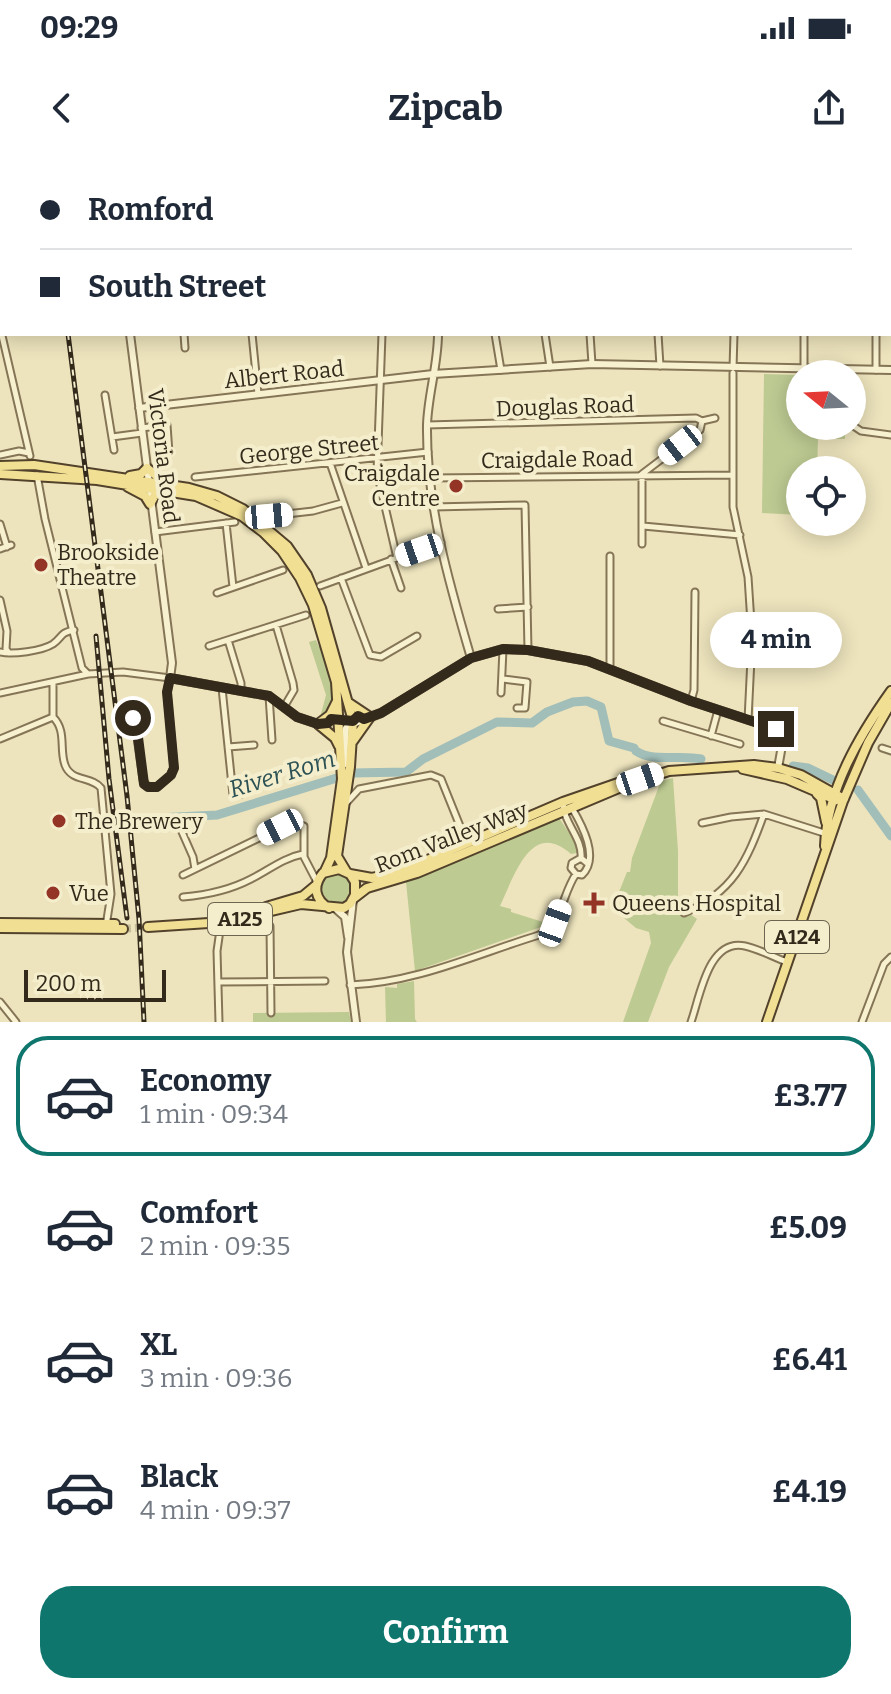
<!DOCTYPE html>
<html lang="en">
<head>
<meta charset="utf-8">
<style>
	:root { --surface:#fff; --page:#f6f6f7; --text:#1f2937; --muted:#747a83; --line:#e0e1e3; --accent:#0f766e }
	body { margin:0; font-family:Bitter,serif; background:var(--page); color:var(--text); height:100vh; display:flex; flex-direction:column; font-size:30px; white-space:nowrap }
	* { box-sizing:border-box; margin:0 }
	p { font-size:26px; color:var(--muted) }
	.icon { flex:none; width:44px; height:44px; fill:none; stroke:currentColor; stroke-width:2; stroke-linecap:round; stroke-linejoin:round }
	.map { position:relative; height:862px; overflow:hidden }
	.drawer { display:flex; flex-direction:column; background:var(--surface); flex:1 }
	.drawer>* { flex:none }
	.top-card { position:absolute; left:0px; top:0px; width:892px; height:176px; box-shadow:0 4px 20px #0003; display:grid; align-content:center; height:176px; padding:0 40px; background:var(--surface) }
	.needle { width:52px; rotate:288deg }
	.buttons { position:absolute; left:786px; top:200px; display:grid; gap:16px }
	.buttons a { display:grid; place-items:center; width:80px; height:80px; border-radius:50%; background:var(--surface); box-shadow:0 4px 20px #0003; font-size:40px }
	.scale { position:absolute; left:24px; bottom:20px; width:142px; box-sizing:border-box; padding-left:8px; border:4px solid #342a1b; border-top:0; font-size:22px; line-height:28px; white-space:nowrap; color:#342a1b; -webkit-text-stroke:6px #f5eecd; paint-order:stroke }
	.end { position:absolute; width:36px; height:36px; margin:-18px; border:10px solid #342a1b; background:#fff; box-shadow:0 0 0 4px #fff }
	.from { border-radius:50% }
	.bubble { position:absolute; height:56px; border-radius:28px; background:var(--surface); box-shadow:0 4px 20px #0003; font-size:26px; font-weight:700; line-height:56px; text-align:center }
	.car { position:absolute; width:24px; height:48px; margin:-24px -12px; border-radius:10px; box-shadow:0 0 6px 2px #0007; background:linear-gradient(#fff 24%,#345 0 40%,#fff 0 76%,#345 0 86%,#fff 0) }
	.top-card b { display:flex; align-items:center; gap:28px; height:76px; font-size:30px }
	.top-card b+b { border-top:2px solid var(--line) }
	.top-card i { width:20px; height:20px; background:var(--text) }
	ul { padding:14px 0 0; list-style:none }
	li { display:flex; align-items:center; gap:24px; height:120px; margin:0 16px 12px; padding:0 24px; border:4px solid transparent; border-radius:32px }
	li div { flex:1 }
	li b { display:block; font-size:30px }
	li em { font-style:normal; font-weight:700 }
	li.on { border-color:var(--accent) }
	li>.icon { width:72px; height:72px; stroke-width:1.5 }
	.action { display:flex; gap:16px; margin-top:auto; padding:16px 40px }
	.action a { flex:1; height:92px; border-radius:32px; background:var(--accent); color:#fff; font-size:32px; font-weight:700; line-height:92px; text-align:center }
	.status { display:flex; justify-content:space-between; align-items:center; height:56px; padding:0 40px; background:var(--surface); direction:ltr }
	.status svg { height:22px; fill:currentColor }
	header { display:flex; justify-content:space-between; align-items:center; height:104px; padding:0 40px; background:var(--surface); font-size:36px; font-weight:700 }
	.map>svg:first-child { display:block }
	.green { fill:#bdca92 }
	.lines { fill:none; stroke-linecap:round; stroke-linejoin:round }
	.river { stroke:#a1beb9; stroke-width:9 }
	.primary-tunnel { stroke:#c8bf9d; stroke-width:8; stroke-dasharray:8 4; stroke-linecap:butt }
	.minor-casing { stroke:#857557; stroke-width:9 }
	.tertiary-casing { stroke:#857557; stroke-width:10 }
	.primary-casing { stroke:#52422b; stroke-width:12 }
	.minor { stroke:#f8f1d0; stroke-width:5 }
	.tertiary { stroke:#f8f1d0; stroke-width:6 }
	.primary { stroke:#f1df94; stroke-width:8 }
	.rail-casing { stroke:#342a1b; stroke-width:5 }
	.rail { stroke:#f5eecd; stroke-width:2; stroke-dasharray:6; stroke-linecap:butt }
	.route { stroke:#342a1b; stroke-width:10 }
	.poi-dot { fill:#933427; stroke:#f5eecd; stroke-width:3 }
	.labels { text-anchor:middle; stroke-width:8; stroke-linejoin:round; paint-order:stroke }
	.shield { fill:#f5eecd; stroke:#6e6550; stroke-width:2 }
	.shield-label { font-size:20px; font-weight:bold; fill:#342a1b }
	.street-label { font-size:22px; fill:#342a1b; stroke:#f5eecd }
	.poi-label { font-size:22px; fill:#342a1b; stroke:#f5eecd; text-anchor:start }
	.water-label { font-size:24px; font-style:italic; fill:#2b5154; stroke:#f5eecd }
</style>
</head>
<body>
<div class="status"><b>09:29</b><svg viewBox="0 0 49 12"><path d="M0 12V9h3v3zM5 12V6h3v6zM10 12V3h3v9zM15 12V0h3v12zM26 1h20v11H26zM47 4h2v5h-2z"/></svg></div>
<header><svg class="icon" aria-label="back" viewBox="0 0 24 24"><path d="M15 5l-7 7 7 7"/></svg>Zipcab<svg class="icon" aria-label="share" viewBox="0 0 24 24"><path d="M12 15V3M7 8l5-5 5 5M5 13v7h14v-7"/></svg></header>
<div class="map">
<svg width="891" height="862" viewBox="0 0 891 862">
	<rect width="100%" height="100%" fill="#ede4bd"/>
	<path class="green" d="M 764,214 L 800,215 L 800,266 L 845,266 L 845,279 L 818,279 L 817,310 L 800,310 L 800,355 L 762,353 Z
		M 316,480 L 319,487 L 323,487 C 329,509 340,532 327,553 L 321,554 L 326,535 L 309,482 Z
		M 673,618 L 678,691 L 678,740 L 685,756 L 690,754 L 697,759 L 669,807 L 648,862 L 623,862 L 651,783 L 649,772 L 636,768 L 618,753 L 623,739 L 619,732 L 627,712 L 630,712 L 632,698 L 661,621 Z
		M 559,658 L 576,683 L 577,693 L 571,694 C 531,658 514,717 500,746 L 511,749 L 511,752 L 543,762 L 541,767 L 415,811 L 406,722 Z
		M322 728a15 15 0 1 1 30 0a15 15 0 1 1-30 0Z
		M 414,821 L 415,859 L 417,862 L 386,862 L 385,827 L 397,828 L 397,824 Z
		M 349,852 L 351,862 L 253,862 L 253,853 Z"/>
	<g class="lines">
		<path class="river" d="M 636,591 C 654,603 679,594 701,599
			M 793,606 L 808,608 L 833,620
			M 858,630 L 891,676
			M 137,659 L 217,655 L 353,613 L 406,612 L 423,599 L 497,562 L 532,563 L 547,552 L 573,542 L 587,541 L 601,547 L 609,581 L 634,588"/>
		<path class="primary-tunnel" d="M 123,769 L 148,767"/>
		<g class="minor-casing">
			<path id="minor" d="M 65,0 L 65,2
				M 229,0 L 229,2
				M 554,0 L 554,2
				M 600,2 L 600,0
				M 700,2 L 729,2
				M 742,2 L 742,0
				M 808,2 L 808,0
				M 874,2 L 874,0
				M 890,52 L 891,52
				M 0,71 L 2,71
				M 0,129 L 2,129
				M 0,167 L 30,296
				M 184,174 L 185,188
				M 252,174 L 258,234
				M 382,174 L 377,312 L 397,398
				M 495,174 L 501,210
				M 545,174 L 550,207
				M 590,174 L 592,204
				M 658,174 L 660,206
				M 804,174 L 804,209
				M 876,174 L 876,210
				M 733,208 L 734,174
				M 733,213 L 733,347 L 748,417 L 752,478 L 748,560
				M 105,235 L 114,290
				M 702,261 L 715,258
				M 427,265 L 696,258 L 702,261
				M 852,265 L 861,271 L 891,275
				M 141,268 L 167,265 L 169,293
				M 112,277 L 142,273
				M 0,295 L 19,291 L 29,293
				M 330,303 L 366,408
				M 37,315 L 45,359 L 82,508 L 88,514
				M 195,317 L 428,292
				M 429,318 L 733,315
				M 433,347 L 525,345 L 528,490
				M 269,356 L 313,351 L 342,343
				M 226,363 L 233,427
				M 0,364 L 7,387
				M 643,366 L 740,375
				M 155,372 L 235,362
				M 642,384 L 642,314 L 700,270 L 702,261
				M 0,389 L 11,385
				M 391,399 L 401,428
				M 341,418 L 370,495 L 381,497 L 417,476
				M 320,426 L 441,382
				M 217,433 L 283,410
				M 0,440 L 7,471 L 6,489 L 9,493
				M 498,449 L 528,447
				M 276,465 L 293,523 L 294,530 L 284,547
				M 228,480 L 241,523 L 241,531
				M 209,486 L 306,455
				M 0,492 C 12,495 42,491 53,484 C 63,477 59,473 74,470
				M 610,509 L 610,396
				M 503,519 L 527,522 L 525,548 L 517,548
				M 53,522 L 53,557
				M 222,528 L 233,635 L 242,634
				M 0,533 L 88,514 L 123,512 L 170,518 L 167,532 L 174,608 L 169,617 L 157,627 L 148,627 L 143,620 L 134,555
				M 501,533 L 503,489
				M 269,536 L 272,580
				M 691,541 L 694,530 L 695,432
				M 134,555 L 138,553 L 142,556 L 140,561 L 136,562
				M 53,557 C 67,571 59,589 65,605 C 71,622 92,616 101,628 L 111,734 L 106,766
				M 663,561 L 740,584
				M 711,576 L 718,550
				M 0,579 L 53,557
				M 228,587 L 254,585
				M 882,588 L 891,591
				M 347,642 L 359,629 L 431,615 L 441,619 L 464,676 L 460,686
				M 563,642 C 563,663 583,678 581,698 L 587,703
				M 702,663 L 731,657 L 764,654 L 827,674
				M 182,672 L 193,697 L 195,709
				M 576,714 L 571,708 L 572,703 L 581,698
				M 183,715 L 292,662 L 304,666 L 304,697 L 317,722
				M 183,737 C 207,735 230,730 251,719 C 269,710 283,698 303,694
				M 684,753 C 733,733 747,701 764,654
				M 270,766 L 271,853
				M 218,822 L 325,821
				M 350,825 C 415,823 477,794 539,775 C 562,765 562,734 576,714 L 582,715 C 600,698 582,665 572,648
				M 0,842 L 16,862
				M 219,862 L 217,791 L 221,763
				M 691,862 C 700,837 708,778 745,786 C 759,789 773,797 787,802
				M 862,862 L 884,804 L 891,797"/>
		</g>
		<g class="tertiary-casing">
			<path id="tertiary" d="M 106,0 L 106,2
				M 411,0 L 411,2
				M 130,174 L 172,503 L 170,518 L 269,536 L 297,557 L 318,564 L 334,559 L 340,562 L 353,561 L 356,563 L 381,553 L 471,498 L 503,489 L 528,490 L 588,501 L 691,541 L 776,569 L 783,580 L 778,608
				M 438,174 C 438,205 428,234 427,265 C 426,344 449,423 471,498
				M 139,248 L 433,214 L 592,204 L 891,210
				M 344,604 L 346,568 L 353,561
				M 353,740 L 347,792 L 356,862
				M 337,750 L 345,757 L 348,777"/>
		</g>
		<g class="primary-casing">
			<path id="primary" d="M 0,306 L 34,305 L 189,328 L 217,336 L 243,349 L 287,386 L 307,415 L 321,448 L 353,561 L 350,607 L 337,696 L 346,711
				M 0,314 L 97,320 L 196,336 L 242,356 L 263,372 L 282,391 L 300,418 L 313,445 L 336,522 L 342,619 L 331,698 L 325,711
				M 130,316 L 141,314 L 147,308 L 164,322
				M 128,327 L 145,336 L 150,344 L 155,335 L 165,333
				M 337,541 L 330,555 L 318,564 L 335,578 L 339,586
				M 349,543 L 370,557 L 353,581
				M 743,609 L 787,619 L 836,640
				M 817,634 L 821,638 L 826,662
				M 825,686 C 827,630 859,576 891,531
				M 350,714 L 372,718 L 404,710 L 563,642 L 618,623
				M 354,738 L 367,728 L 417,713 L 626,625 L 669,611 L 754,605 L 778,608 L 801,615 L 844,639
				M 266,747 L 303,736 L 315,726
				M 0,763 L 115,764
				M 148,767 L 224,762 L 301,744 L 344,748 L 350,744 L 355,735 L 355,722 L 350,714 L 339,709 L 323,713 C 312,726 315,740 329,748
				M 0,768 L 123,769
				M 767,862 L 843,641 L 868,583 L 891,543"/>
		</g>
		<use href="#minor" class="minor"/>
		<use href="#tertiary" class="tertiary"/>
		<use href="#primary" class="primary"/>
		<g class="rail-casing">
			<path id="rail" d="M 38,0 L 38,2
				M 54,2 L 54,0
				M 68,174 L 127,636 L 139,759 L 144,862
				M 96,476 L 109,619 L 127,758"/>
		</g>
		<use href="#rail" class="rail"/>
	</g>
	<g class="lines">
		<path class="route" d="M 133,558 L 136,553 L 142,556 L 140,561 L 136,562 L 144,624 L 148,627 L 157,627 L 171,615 L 174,608 L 167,532 L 170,518 L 269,536 L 297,557 L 318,564 L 328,563 L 331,559 L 353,561 L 358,556 L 364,559 L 381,553 L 471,498 L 503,489 L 528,490 L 588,501 L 691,541 L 776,569"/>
	</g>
	<g class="poi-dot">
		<circle cx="456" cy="326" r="8"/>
		<circle cx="41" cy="405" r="8"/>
		<circle cx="59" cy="661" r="8"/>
		<circle cx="53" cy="733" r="8"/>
		<path d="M590 731h8v8h8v8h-8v8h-8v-8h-8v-8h8z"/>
	</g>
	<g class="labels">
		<g class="shield">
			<rect x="208" y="743" width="64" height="32" rx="6"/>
			<rect x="765" y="761" width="64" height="32" rx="6"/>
		</g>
		<g class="shield-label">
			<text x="240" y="766">A125</text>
			<text x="797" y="784">A124</text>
		</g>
		<g class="street-label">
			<text transform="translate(284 214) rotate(-6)" y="8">Albert Road</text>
			<text transform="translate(565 246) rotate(-2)" y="8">Douglas Road</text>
			<text transform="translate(309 289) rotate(-6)" y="8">George Street</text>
			<text transform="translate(164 296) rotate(83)" y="8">Victoria Road</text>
			<text transform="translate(557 299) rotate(-1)" y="8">Craigdale Road</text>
			<text transform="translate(451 677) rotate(-21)" y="8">Rom Valley Way</text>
		</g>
		<g class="poi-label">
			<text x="440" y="321" text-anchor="end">Craigdale<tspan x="440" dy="25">Centre</tspan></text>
			<text x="57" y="400">Brookside<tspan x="57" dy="25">Theatre</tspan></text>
			<text x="75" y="669">The Brewery</text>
			<text x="69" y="741">Vue</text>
			<text x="612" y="751">Queens Hospital</text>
		</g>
		<g class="water-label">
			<text transform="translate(282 614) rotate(-17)" y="8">River Rom</text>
		</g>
	</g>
</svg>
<div class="buttons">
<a><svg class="needle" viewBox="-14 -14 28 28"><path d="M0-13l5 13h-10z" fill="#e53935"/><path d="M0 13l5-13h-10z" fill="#747a83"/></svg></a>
<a><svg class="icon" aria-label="locate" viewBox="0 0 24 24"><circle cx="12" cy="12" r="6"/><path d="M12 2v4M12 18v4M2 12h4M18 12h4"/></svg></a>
</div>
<div class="scale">200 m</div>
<i class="end from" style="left:133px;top:558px"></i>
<i class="end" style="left:776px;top:569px"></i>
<div class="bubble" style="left:710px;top:452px;width:132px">4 min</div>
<i class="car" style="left:680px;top:285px;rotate:232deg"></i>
<i class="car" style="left:269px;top:356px;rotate:85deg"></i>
<i class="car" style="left:419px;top:390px;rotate:251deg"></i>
<i class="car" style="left:640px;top:619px;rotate:71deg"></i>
<i class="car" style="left:280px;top:667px;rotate:243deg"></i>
<i class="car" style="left:555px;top:763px;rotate:20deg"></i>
<div class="top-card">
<b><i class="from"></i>Romford</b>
<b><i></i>South Street</b>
</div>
</div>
<section class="drawer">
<ul>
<li class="on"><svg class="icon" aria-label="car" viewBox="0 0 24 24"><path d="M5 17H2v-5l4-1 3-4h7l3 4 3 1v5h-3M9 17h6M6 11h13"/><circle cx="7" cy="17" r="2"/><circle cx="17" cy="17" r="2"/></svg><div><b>Economy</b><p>1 min · 09:34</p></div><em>£3.77</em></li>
<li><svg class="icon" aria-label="car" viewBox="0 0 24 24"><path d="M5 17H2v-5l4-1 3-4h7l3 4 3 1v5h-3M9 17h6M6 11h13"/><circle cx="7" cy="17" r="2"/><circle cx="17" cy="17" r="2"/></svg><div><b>Comfort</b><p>2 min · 09:35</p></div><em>£5.09</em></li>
<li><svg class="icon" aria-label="car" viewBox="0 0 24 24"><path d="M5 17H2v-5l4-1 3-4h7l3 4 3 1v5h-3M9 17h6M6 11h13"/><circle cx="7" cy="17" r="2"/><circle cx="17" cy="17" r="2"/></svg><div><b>XL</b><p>3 min · 09:36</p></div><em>£6.41</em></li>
<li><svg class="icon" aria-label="car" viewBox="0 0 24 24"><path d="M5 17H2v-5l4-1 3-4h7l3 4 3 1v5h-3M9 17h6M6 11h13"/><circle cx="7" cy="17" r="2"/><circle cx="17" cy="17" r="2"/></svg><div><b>Black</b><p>4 min · 09:37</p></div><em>£4.19</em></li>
</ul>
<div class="action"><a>Confirm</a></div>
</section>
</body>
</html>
